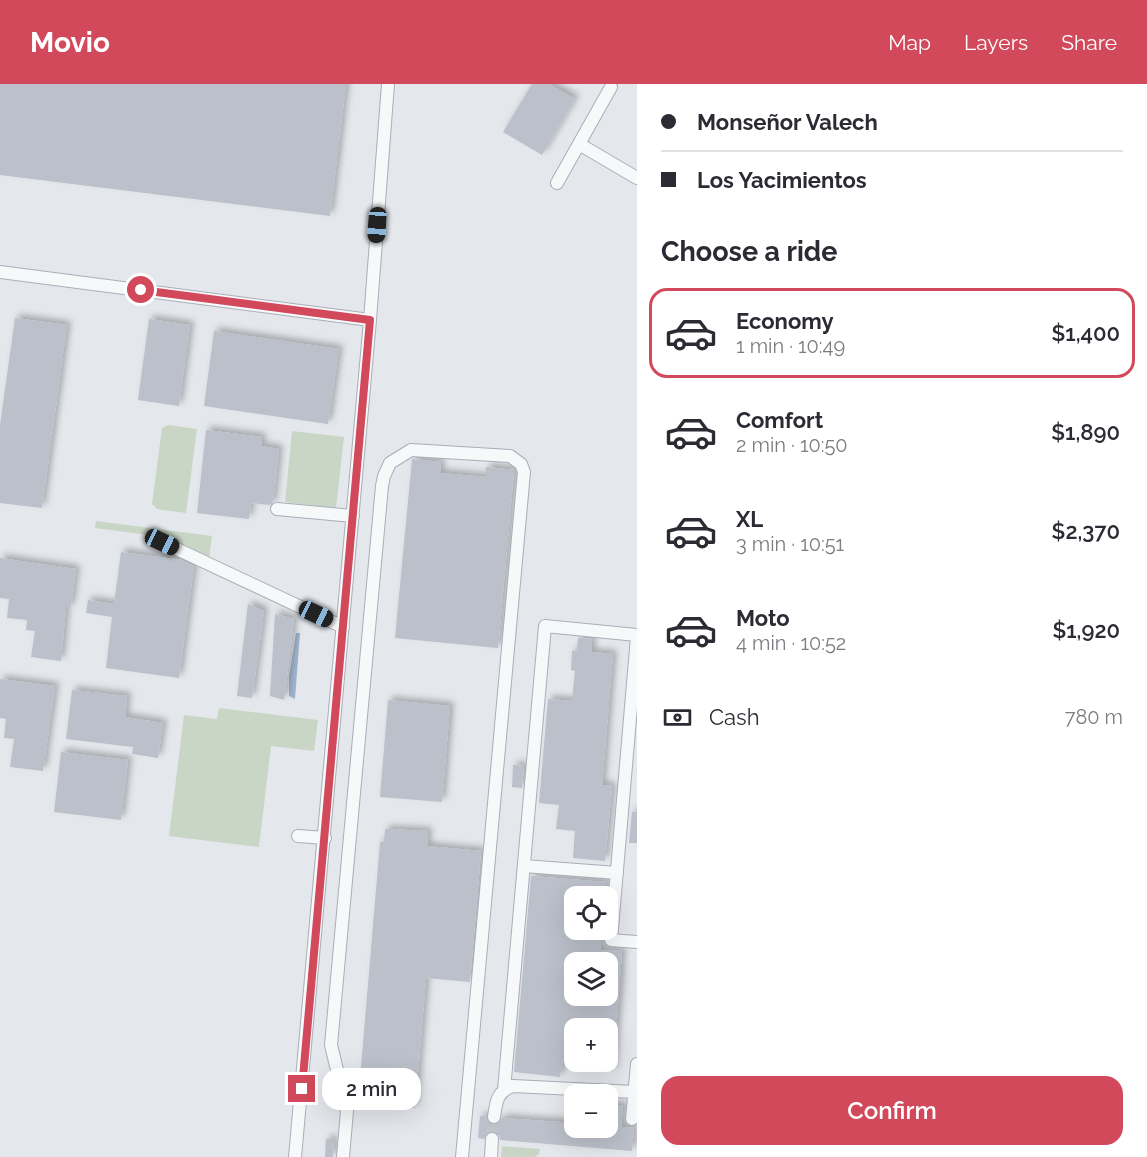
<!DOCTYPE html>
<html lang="en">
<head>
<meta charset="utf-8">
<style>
	:root { --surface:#fff; --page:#f2f2f3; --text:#2b2b33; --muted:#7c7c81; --line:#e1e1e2; --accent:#d1495b }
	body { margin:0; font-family:Raleway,sans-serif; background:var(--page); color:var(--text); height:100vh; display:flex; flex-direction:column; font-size:22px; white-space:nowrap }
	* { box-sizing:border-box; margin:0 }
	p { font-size:20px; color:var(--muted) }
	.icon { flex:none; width:33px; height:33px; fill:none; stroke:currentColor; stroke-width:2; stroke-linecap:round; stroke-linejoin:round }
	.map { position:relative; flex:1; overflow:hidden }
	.details { display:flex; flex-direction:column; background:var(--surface); width:510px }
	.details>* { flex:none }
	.top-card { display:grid; align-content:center; height:132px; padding:0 24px; background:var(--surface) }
	.tools { position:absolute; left:564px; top:802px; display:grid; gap:12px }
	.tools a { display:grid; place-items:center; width:54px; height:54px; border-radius:12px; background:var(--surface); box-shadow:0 6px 24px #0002; font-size:30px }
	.end { position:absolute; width:27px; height:27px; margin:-14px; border:8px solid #d1495b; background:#fff; box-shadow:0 0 0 3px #fff }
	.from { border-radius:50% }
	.bubble { position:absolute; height:42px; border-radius:18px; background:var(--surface); box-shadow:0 6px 24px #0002; font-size:20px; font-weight:600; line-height:42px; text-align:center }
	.car { position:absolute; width:18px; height:36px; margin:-18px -9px; border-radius:8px; box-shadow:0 0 4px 2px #0007; background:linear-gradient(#222 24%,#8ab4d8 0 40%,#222 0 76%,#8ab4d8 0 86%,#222 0) }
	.top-card b { display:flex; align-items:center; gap:21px; height:57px; font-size:22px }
	.top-card b+b { border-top:2px solid var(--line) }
	.top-card i { width:15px; height:15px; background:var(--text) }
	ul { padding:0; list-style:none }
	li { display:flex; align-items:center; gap:18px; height:90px; margin:0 12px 9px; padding:0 12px; border:3px solid transparent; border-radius:18px }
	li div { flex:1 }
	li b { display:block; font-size:22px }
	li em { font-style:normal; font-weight:600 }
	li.selected { border-color:var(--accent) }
	li>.icon { width:54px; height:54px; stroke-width:1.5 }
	h2 { padding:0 24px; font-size:27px; line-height:72px }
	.pay { display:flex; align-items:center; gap:15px; height:66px; padding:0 24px; font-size:22px }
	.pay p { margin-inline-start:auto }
	.primary-button { display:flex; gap:12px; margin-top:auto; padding:12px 24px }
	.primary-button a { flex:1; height:69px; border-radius:18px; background:var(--accent); color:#fff; font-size:24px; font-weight:600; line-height:69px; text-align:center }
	header { display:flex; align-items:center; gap:36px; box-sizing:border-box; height:84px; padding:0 30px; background:var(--accent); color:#fff }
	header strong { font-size:28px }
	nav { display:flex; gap:33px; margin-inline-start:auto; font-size:21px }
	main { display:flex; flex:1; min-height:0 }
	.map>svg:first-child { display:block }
	.green { fill:#c9d6c5 }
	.water { fill:#9fb4cc }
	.building { fill:#bbc0ca; fill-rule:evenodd; filter:url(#shadow) }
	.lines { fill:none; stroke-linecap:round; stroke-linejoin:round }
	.minor-tunnel { stroke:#bfc3cb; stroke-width:12; stroke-dasharray:12 6; stroke-linecap:butt }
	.minor-casing { stroke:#a9aeb7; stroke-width:14 }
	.minor { stroke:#f7f8fa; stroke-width:12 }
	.route { stroke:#d1495b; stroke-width:8 }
</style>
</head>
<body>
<header>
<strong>Movio</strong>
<nav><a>Map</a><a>Layers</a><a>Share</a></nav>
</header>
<main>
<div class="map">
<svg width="637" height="1073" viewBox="0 0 637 1073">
	<defs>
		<filter id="shadow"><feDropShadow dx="4" dy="-4" stdDeviation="3" flood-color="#0004"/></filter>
	</defs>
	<rect width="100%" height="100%" fill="#e4e7ec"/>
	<path class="green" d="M 168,341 L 197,345 L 186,429 L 157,425 L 152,420 L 162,344 Z
		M 292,347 L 344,353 L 336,424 L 285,418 Z
		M 96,437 L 212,452 L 209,475 L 165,453 L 95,444 Z
		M 219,624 L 318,636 L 314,667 L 271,662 L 259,763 L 169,752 L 184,631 L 217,635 Z
		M 502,1062 L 540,1065 L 539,1070 L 535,1073 L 501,1073 Z"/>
	<path class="water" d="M 296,549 L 300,549 L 295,615 L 289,612 L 289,593 Z"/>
	<path class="building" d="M 0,0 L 346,0 L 330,132 L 0,91 Z
		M 532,0 L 549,0 L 575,15 L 542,71 L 503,48 Z
		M 15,234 L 67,241 L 42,424 L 0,419 L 0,341 Z
		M 149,235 L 190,241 L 179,322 L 138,316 Z
		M 214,247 L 339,265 L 328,340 L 204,322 Z
		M 206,346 L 262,353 L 261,362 L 279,365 L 273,418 L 270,421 L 251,419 L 249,435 L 197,429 Z
		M 412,375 L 441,378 L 440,389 L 486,393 L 486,383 L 514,386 L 498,564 L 395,554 Z
		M 121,468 L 182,476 L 194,482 L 179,594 L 106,584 L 112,533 L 86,529 L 88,516 L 114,520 Z
		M 0,474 L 76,485 L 71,523 L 66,523 L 61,577 L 31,573 L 35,547 L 26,546 L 27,536 L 7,534 L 9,515 L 0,514 Z
		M 248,520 L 264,527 L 252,614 L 237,612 Z
		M 275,530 L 294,535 L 284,616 L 270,612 Z
		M 578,554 L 592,555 L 591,568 L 613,570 L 602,701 L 612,702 L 605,777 L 573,774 L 575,747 L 556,745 L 559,721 L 539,719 L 548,615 L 572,617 L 575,587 L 571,586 L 572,567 L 577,567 Z
		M 0,595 L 55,602 L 43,687 L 10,683 L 14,655 L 4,654 L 6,635 L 0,634 Z
		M 72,606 L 127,612 L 125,633 L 163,639 L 158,674 L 132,670 L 133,663 L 66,655 Z
		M 388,616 L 450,622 L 442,718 L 380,713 Z
		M 61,668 L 128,676 L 121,736 L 54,728 Z
		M 513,681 L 524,682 L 522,704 L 512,703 Z
		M 632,728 L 637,728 L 637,759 L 629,759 Z
		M 385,745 L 428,747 L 427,762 L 481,767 L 470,898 L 426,894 L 415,1024 L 358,1019 L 380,758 L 384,758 Z
		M 531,792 L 606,798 L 605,813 L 574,813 L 574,846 L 602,846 L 600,866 L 622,867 L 613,987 L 608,987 L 608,945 L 574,945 L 574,974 L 563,973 L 560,993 L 514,988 ZM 574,879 L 608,879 L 608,912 L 574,912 Z
		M 608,1020 L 623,1022 L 621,1043 L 634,1044 L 632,1067 L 500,1056 L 499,1051 L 493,1047 L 488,1048 L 484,1055 L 478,1054 L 480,1032 L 486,1032 L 489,1039 L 493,1041 L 500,1038 L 502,1034 L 574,1039 L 574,1044 L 608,1044 Z
		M 326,1055 L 334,1055 L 333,1073 L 325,1073 Z"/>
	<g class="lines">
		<path class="minor-tunnel" d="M 492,1055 L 494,1033"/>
		<g class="minor-casing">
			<path id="minor" d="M 579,60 L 637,94
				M 557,99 L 611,3
				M 0,188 L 370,236
				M 277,425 L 353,432
				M 162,458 L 343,543
				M 637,553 L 611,856 L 637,858
				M 298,752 L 325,754
				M 524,782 L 617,789
				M 504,1006 L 545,542 L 637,551
				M 494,1033 C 496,1018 497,1007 513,1002 L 635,1008
				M 632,1035 L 637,980
				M 295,1073 L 370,236 L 388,0
				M 343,1073 L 347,1027 L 331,961 L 382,402 L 384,392 L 390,379 L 411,366 L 510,372 L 521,380 L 524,388 L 462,1073
				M 491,1073 L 492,1055"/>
		</g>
		<use href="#minor" class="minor"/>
	</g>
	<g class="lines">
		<path class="route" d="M 141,206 L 370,236 L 302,1005"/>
	</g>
</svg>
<div class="tools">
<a><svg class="icon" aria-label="locate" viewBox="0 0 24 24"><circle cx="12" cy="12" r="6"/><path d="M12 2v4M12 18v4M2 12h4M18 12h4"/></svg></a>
<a><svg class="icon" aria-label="layers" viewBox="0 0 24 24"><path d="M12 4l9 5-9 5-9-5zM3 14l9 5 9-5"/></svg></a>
<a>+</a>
<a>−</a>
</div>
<i class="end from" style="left:141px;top:206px"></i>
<i class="end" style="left:302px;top:1005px"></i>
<div class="bubble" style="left:322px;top:984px;width:99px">2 min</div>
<i class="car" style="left:377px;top:141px;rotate:184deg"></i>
<i class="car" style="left:162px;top:458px;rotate:115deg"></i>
<i class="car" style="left:316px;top:530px;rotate:115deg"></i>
</div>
<section class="details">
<div class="top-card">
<b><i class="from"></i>Monseñor Valech</b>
<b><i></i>Los Yacimientos</b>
</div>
<h2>Choose a ride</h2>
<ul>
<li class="selected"><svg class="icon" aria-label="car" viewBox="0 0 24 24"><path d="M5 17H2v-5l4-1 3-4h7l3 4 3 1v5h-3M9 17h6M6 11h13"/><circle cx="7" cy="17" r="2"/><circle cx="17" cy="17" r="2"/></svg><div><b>Economy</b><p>1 min · 10:49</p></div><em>$1,400</em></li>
<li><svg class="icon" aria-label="car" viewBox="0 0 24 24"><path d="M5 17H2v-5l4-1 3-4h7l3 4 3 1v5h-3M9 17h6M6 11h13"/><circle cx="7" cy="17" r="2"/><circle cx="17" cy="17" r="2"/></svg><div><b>Comfort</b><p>2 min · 10:50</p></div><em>$1,890</em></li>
<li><svg class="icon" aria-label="car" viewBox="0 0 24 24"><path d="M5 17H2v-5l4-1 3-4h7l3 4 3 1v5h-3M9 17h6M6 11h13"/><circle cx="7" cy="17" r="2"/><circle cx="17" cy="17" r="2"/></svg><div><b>XL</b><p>3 min · 10:51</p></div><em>$2,370</em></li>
<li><svg class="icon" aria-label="car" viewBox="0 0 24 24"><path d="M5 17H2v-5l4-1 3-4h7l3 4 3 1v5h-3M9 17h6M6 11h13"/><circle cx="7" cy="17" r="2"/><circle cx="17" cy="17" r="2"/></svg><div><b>Moto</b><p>4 min · 10:52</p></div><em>$1,920</em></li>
</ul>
<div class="pay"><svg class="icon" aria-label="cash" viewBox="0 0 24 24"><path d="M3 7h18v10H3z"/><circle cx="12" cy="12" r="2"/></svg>Cash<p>780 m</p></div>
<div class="primary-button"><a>Confirm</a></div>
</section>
</main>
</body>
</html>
